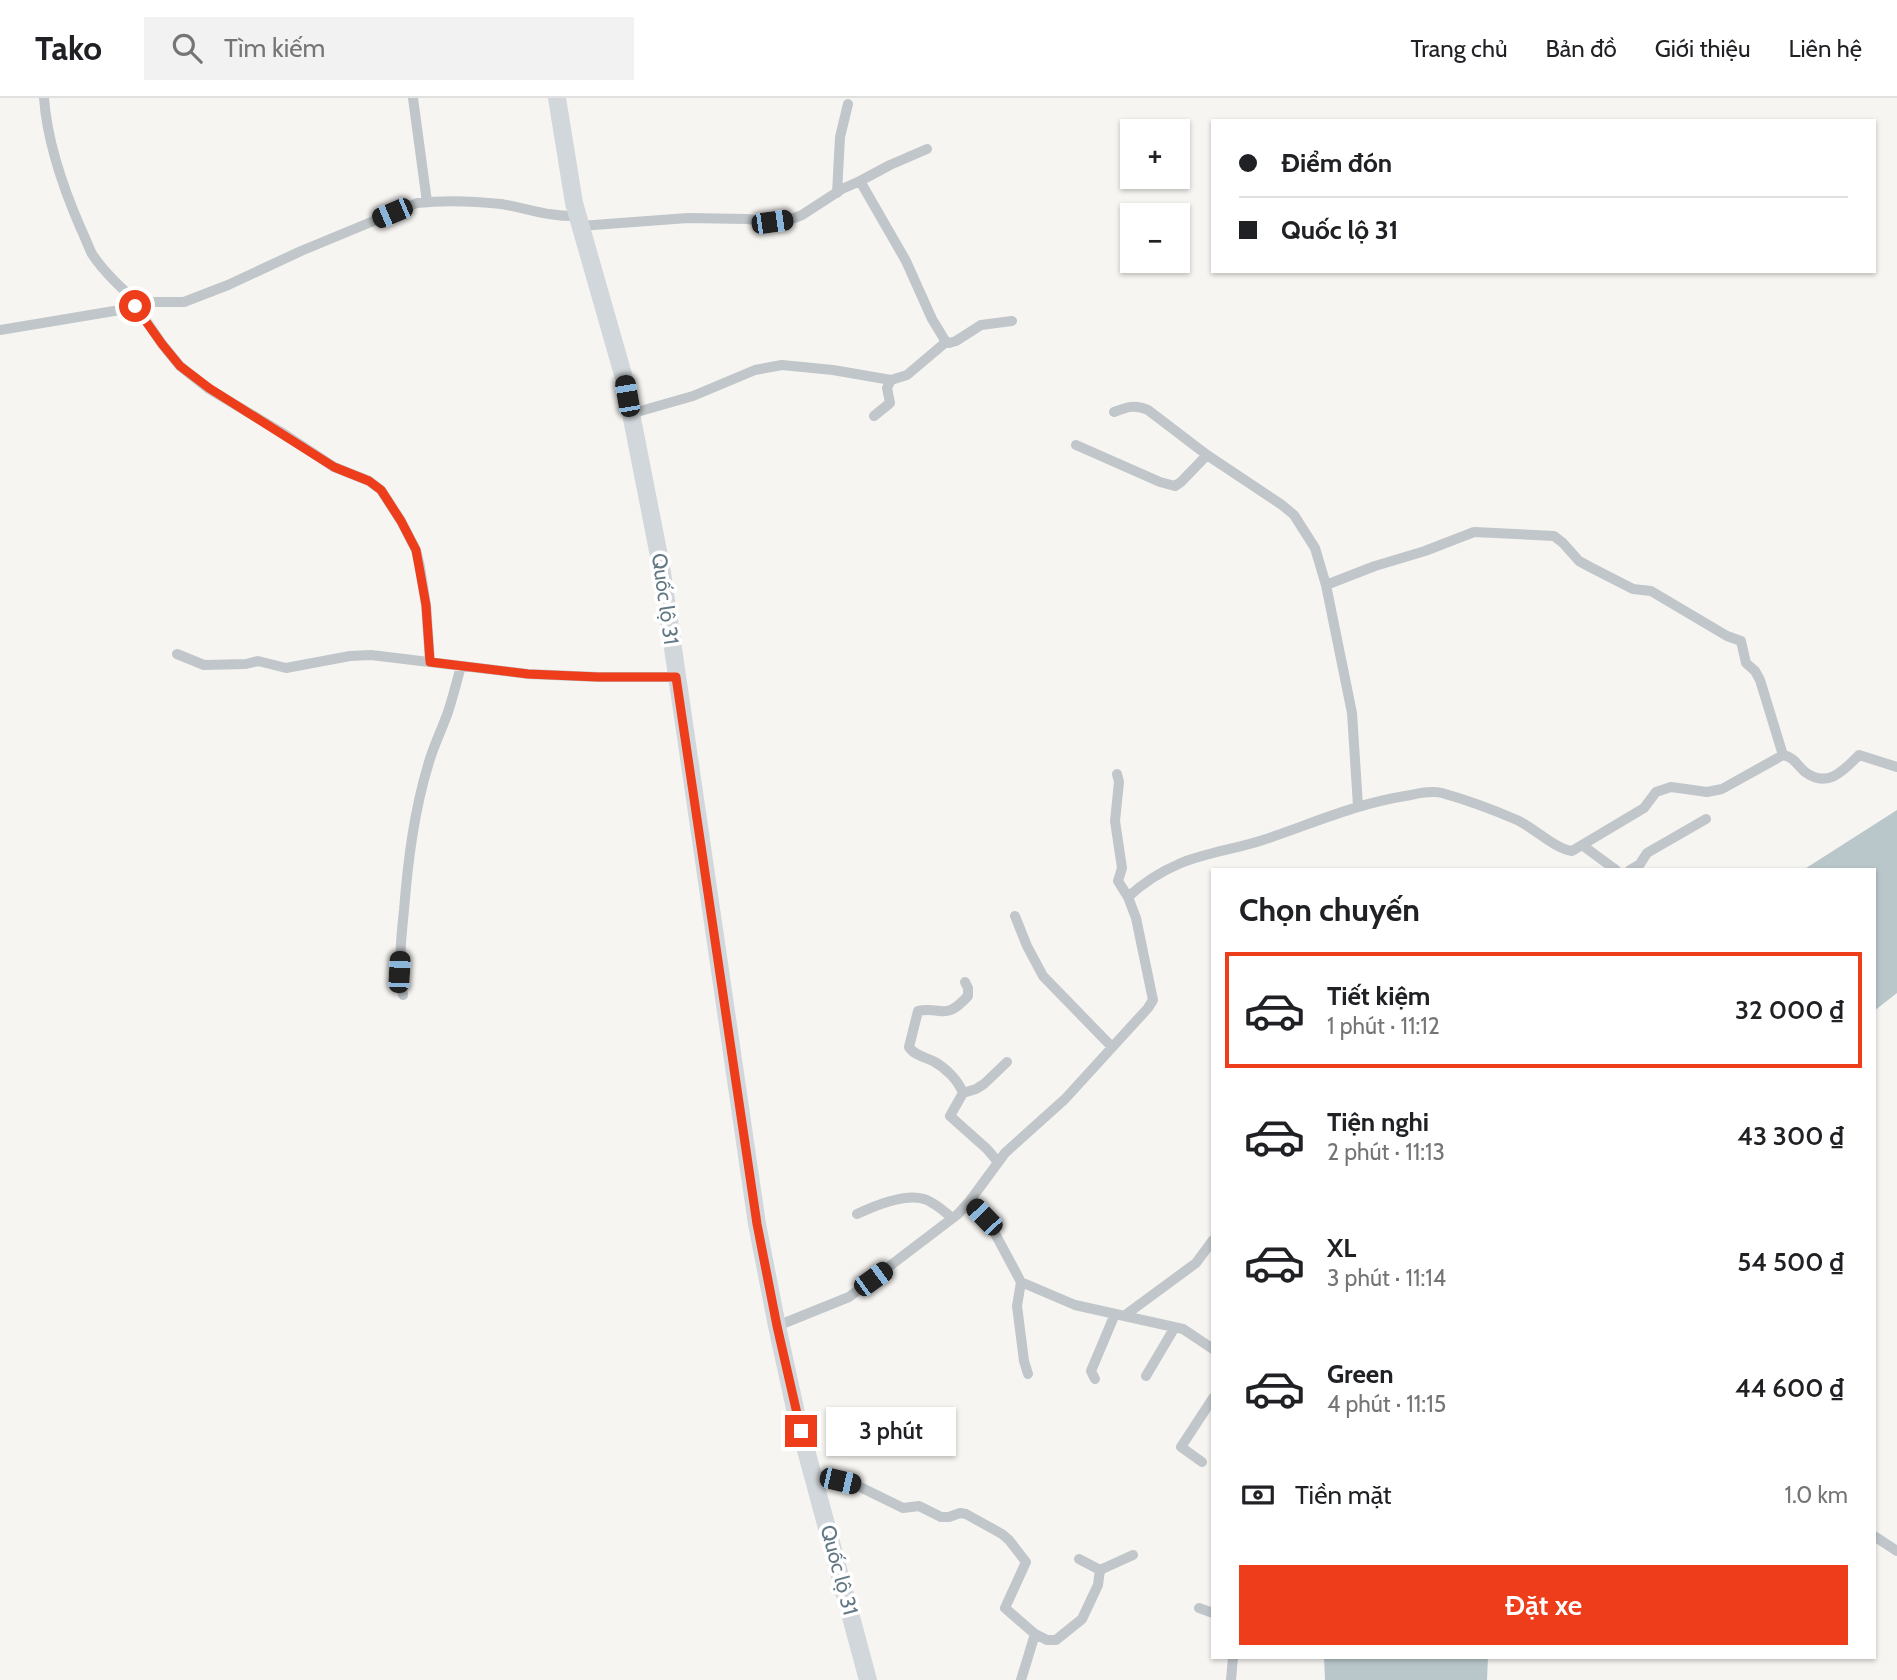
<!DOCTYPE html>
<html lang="vi">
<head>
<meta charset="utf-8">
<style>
	:root { --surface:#fff; --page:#f2f2f2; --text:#202124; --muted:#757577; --line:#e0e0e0; --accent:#ed3d1a }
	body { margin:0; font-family:Cabin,sans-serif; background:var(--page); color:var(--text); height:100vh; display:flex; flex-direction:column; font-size:26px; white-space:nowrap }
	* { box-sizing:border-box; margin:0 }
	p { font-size:23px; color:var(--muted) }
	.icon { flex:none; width:38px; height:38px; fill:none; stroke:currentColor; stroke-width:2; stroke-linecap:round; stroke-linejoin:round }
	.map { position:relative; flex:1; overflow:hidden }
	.side { position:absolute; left:1211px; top:770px; width:665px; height:791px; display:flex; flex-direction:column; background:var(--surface); border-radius:0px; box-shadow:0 2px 5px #0004 }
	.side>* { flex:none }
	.top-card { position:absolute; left:1211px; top:21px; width:665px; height:154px; border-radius:0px; box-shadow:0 2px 5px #0004; display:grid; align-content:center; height:154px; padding:0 28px; background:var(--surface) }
	.controls { position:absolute; left:1120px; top:21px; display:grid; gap:14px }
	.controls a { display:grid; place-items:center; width:70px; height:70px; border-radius:0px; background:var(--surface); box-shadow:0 2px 5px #0004; font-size:35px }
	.end { position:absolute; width:32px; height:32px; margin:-16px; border:9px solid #ed3d1a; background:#fff; box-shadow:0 0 0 4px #fff }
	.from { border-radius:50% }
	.bubble { position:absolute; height:49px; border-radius:0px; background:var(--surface); box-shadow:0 2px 5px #0004; font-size:23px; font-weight:600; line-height:49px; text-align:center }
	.car { position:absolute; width:21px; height:42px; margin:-21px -10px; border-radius:9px; box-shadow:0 0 5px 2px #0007; background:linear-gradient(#222 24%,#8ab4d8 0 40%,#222 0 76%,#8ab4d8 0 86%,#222 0) }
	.top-card b { display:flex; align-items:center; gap:24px; height:66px; font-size:26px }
	.top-card b+b { border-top:2px solid var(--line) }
	.top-card i { width:18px; height:18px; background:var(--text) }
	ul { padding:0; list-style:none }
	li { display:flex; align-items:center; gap:21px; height:116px; margin:0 14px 10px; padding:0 14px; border:4px solid transparent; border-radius:0px }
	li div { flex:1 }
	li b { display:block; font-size:26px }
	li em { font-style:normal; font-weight:600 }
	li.on { border-color:var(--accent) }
	li>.icon { width:63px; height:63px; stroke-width:1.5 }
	h2 { padding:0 28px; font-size:32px; line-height:84px }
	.pay { display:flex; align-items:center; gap:18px; height:77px; padding:0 28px; font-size:26px }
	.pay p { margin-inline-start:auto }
	.button { display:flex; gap:14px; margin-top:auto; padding:14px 28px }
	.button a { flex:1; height:80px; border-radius:0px; background:var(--accent); color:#fff; font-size:28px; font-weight:600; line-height:80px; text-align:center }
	header { display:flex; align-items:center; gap:42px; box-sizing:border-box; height:98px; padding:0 35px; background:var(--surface); border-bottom:2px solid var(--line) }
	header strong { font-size:33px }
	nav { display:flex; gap:38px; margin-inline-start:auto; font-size:24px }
	.search { width:490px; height:63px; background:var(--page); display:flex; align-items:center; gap:18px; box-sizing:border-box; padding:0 24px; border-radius:0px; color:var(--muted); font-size:26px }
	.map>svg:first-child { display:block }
	.water { fill:#b9c7cb }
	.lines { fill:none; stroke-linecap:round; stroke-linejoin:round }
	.street { stroke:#c0c6c9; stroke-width:10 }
	.highway { stroke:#d1d7db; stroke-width:18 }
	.route { stroke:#ed3d1a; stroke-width:9 }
	.labels { text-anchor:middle; stroke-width:7; stroke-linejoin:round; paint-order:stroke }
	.street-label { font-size:21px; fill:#637885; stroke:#fff }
</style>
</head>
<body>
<header>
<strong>Tako</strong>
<div class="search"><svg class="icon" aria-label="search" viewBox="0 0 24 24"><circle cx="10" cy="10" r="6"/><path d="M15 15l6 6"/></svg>Tìm kiếm</div>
<nav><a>Trang chủ</a><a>Bản đồ</a><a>Giới thiệu</a><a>Liên hệ</a></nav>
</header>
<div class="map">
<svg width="1897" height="1582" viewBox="0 0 1897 1582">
	<rect width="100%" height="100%" fill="#f6f5f2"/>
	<path class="water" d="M 1897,712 L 1897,895 L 1874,913 L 1874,772 L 1803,772 Z
		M 1324,1559 L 1488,1559 L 1487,1582 L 1325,1582 Z"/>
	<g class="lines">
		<path class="street" d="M 44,0 C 47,42 64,92 81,131 C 85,139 88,148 92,156 C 104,174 124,193 141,207
			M 413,0 L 427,104
			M 860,83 L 890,67 L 927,51
			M 837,95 L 840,39 L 848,6
			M 580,128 L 688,120 L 747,121 L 772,124 L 789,122 L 802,117 L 842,91 L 860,83 L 906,163 L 932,221 L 946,244 L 949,245 L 956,243 L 981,227 L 1012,223
			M 136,208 L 162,246 L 180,268 L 209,291 L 281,334 L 334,369 L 369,383 L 381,392 L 401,423 L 416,452 L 420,469 L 426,507 L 430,564
			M 0,232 L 126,211 L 153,204 L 184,204 L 228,187 L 301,153 L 417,105 C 444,102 474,103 501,106 C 527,110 549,119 577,118
			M 1114,314 C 1127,309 1135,306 1148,312 L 1207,357 L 1282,407 L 1294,417 L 1315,450 L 1326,487 L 1352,615 L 1358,708
			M 630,316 L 693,298 L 755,272 L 782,267 L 833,272 L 891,282
			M 874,318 L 890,305 L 887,290 L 891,282 L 907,277 L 946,244
			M 1076,347 L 1160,384 L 1175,388 L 1181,384 L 1207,357
			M 1326,487 L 1375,468 L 1425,453 L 1474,434 L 1554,438 L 1563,445 L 1579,463 L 1590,469 L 1633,491 L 1651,493 L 1727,538 L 1741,543 L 1746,565 L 1755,573 L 1760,582 L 1783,657
			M 177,556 L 204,567 L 246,566 L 258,563 L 286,570 L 350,558 L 371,557 L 528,576 L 598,579 L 676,579
			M 1117,676 L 1119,684 L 1115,723 L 1122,770 L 1118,783 L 1128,799
			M 1582,747 L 1616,772
			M 1630,772 L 1640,766 L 1647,755 L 1706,721
			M 1015,818 L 1027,848 L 1043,878 L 1112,949
			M 403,897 C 398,868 401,841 404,812 C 408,762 414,713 429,664 C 434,647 442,631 448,614 C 453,599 457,583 461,568
			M 963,995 C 958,982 946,970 933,963 C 924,959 914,957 909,949 L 918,913 C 943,908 944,924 968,898 L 968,890 L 965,884
			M 998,1064 L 987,1051 L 950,1018 L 963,995 L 976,991 L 984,986 L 1007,964
			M 969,1104 L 992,1130 L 1021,1184 L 1075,1207 L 1183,1231 L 1213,1251
			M 857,1116 C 874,1108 905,1095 924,1101 C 934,1104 944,1113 952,1120
			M 1021,1184 L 1017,1208 L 1024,1263 L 1028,1276
			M 1124,1218 L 1196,1165 L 1213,1142
			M 777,1228 L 849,1199 L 958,1116 L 969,1104 L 1005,1055 L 1065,1001 L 1148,910 L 1153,902 L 1136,820 L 1128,799 C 1143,785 1162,773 1181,765 C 1208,754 1236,751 1263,742 C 1311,726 1355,706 1405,698 C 1417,696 1430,692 1442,695 C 1467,702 1494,712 1517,722 C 1534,730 1557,752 1572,753 L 1644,710 L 1656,694 L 1671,689 L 1707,694 L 1722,691 L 1783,657 C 1794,659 1797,667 1805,674 C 1828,691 1844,672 1859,657 L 1897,669
			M 1146,1278 L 1175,1229
			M 1095,1281 L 1091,1273 L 1115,1216
			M 1202,1364 L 1181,1349 L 1213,1300
			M 815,1384 L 840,1383 L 854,1386 L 903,1410 L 919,1408 L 941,1419 L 949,1419 L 960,1415 L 966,1416 L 1002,1436 L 1009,1442 L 1026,1464 L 1005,1510 L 1035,1536 L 1021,1582
			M 1874,1438 L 1897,1453
			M 1100,1472 L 1133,1457
			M 1199,1510 L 1213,1515
			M 1035,1536 L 1047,1542 L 1056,1542 L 1082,1521 L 1098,1487 L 1100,1472 L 1079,1461
			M 1231,1582 L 1233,1559"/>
		<path class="highway" d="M 557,0 L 574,105 L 624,280 L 661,468 L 757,1126 L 777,1228 L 796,1315 L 868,1582"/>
	</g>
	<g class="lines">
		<path class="route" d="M 135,208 L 162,246 L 180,268 L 209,290 L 334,369 L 369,383 L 381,392 L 401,423 L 416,452 L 426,507 L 430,564 L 528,576 L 598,579 L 676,579 L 757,1126 L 777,1228 L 801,1333"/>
	</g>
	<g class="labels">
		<g class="street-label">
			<text transform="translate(665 501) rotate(82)" y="7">Quốc lộ 31</text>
			<text transform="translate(839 1472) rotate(75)" y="7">Quốc lộ 31</text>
		</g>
	</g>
</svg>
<div class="controls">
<a>+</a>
<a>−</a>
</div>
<i class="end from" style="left:135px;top:208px"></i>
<i class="end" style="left:801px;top:1333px"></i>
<div class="bubble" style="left:826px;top:1309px;width:130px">3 phút</div>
<i class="car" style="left:392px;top:115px;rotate:247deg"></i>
<i class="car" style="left:772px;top:124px;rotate:82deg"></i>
<i class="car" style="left:627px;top:298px;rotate:350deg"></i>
<i class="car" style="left:399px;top:874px;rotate:3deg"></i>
<i class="car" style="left:984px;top:1119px;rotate:316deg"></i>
<i class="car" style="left:873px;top:1181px;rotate:54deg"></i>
<i class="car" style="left:840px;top:1383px;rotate:103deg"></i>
<div class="top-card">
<b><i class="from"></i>Điểm đón</b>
<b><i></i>Quốc lộ 31</b>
</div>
<section class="side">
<h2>Chọn chuyến</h2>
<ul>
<li class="on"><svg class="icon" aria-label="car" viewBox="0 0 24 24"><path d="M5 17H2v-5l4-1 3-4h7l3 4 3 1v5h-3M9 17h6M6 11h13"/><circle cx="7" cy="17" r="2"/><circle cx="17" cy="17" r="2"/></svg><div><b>Tiết kiệm</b><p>1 phút · 11:12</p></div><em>32 000 ₫</em></li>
<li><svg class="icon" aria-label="car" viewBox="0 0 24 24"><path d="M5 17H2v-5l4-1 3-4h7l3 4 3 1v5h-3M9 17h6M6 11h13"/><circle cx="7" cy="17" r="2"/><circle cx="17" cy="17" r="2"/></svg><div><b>Tiện nghi</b><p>2 phút · 11:13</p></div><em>43 300 ₫</em></li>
<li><svg class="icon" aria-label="car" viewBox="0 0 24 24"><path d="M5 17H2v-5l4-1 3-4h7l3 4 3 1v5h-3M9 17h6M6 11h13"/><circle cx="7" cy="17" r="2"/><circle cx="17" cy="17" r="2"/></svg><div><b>XL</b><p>3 phút · 11:14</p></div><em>54 500 ₫</em></li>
<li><svg class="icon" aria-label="car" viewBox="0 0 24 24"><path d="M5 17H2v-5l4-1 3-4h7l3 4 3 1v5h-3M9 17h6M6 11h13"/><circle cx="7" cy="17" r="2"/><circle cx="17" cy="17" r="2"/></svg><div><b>Green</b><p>4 phút · 11:15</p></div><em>44 600 ₫</em></li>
</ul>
<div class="pay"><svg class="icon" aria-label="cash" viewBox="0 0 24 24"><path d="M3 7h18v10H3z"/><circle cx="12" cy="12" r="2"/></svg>Tiền mặt<p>1.0 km</p></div>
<div class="button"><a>Đặt xe</a></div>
</section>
</div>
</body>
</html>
